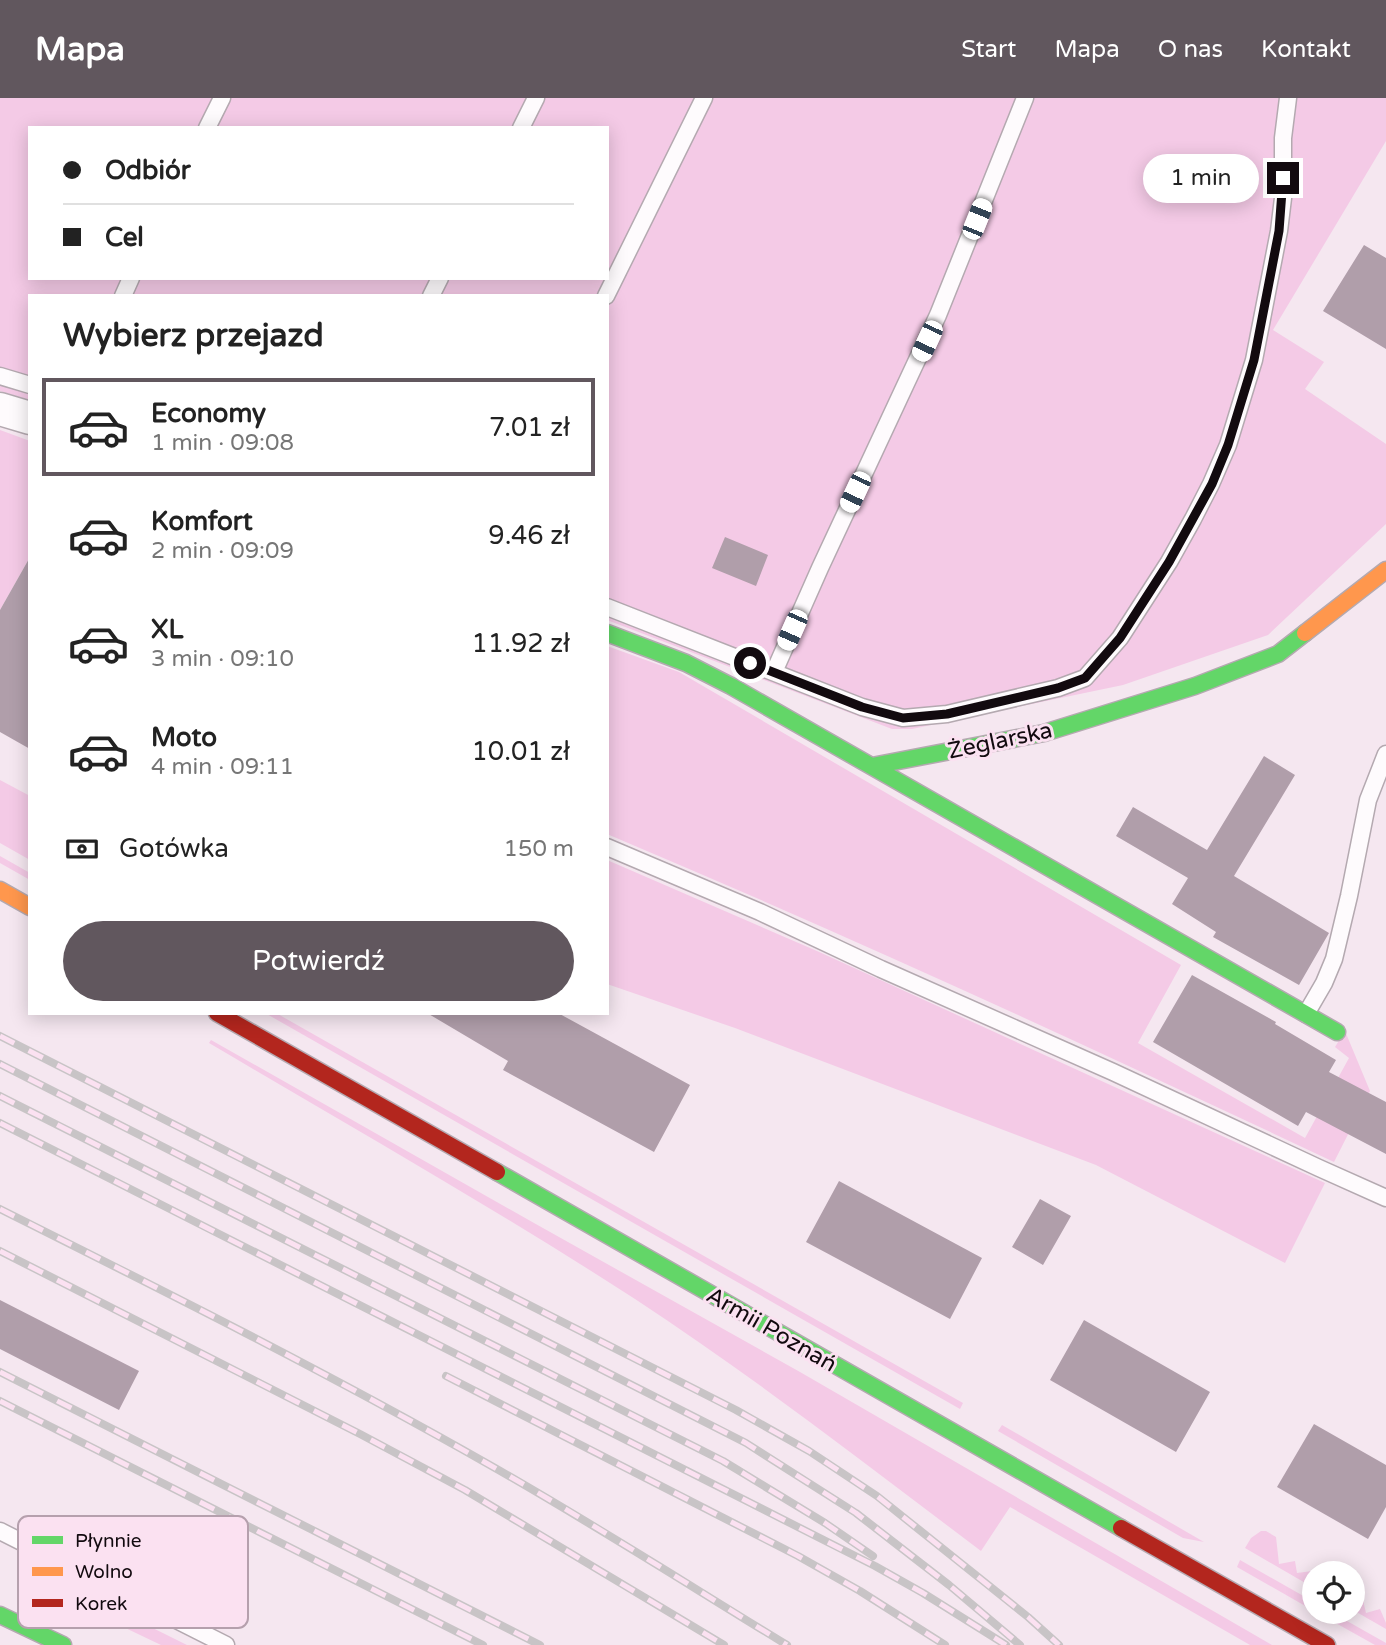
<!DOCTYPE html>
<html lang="pl">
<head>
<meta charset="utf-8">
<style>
	:root { --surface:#fff; --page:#f2f2f2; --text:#222; --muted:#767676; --line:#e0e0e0; --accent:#61575e }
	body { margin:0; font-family:"Varela Round",sans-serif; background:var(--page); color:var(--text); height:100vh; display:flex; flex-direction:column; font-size:26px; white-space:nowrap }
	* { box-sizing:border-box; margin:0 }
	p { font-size:23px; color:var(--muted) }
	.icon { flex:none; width:38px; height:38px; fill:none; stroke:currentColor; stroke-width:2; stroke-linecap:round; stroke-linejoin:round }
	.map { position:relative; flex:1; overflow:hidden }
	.details { position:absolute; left:28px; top:196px; width:581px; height:721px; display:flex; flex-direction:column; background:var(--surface); border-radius:0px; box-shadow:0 4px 18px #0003 }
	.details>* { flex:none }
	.guide { position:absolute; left:28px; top:28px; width:581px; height:154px; border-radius:0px; box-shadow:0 4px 18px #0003; display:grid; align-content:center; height:154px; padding:0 35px; background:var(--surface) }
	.controls { position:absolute; left:1302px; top:1463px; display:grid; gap:14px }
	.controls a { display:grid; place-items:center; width:63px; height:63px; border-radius:50%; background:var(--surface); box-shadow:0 4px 18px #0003; font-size:35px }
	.end { position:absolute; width:32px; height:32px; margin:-16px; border:9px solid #120a0f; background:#fff; box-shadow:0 0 0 4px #fff }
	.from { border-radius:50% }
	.bubble { position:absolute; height:49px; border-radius:24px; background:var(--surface); box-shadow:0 4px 18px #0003; font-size:23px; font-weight:600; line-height:49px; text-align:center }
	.car { position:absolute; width:21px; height:42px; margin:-21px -10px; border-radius:9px; box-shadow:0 0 5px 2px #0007; background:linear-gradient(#fff 24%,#345 0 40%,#fff 0 76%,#345 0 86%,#fff 0) }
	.guide b { display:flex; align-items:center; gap:24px; height:66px; font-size:26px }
	.guide b+b { border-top:2px solid var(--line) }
	.guide i { width:18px; height:18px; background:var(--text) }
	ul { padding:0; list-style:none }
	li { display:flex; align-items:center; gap:21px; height:98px; margin:0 14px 10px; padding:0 21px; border:4px solid transparent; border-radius:0px }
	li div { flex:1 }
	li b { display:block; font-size:26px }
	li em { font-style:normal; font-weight:600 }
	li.selected { border-color:var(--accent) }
	li>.icon { width:63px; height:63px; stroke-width:1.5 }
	h2 { padding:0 35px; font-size:32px; line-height:84px }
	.pay { display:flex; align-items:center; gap:18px; height:77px; padding:0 35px; font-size:26px }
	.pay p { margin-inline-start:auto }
	.primary-button { display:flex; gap:14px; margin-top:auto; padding:14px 35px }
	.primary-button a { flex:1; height:80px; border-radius:42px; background:var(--accent); color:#fff; font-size:28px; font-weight:600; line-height:80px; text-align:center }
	header { display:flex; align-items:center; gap:42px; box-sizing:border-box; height:98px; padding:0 35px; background:var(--accent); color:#fff }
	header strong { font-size:33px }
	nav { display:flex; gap:38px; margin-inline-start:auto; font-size:24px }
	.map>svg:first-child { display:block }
	.green { fill:#f4cae6; fill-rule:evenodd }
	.building { fill:#b09eaa }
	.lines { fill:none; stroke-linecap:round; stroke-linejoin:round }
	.lane-casing { stroke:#b4a9b0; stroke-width:19 }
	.street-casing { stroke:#b4a9b0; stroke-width:35 }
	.fast-casing { stroke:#b4a9b0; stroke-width:19 }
	.slow-casing { stroke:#b4a9b0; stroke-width:19 }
	.jam-casing { stroke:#b4a9b0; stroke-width:19 }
	.lane { stroke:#fefbfd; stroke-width:16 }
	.street { stroke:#fefbfd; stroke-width:32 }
	.fast { stroke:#63d668; stroke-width:16 }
	.slow { stroke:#ff974d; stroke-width:16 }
	.jam { stroke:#b3261e; stroke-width:16 }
	.rail-casing { stroke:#c8c4c6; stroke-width:8 }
	.rail { stroke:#fbe1f1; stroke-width:5; stroke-dasharray:16; stroke-linecap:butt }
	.route { stroke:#120a0f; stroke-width:9 }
	.labels { text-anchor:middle; stroke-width:6; stroke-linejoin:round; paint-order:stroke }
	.street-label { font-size:23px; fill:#120a0f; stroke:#fbe1f1 }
	.key { fill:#fbe1f1; stroke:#b5a0ad; stroke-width:2 }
	.key-label { font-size:19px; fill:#120a0f }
</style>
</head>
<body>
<header>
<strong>Mapa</strong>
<nav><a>Start</a><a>Mapa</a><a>O nas</a><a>Kontakt</a></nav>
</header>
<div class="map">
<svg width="1386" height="1547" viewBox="0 0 1386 1547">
	<rect width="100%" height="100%" fill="#f5e7f0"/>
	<path class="green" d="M 0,0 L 1386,0 L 1386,43 L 1273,232 L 1324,264 L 1305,291 L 1386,346 L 1386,426 L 1268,537 L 1123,587 L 912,631 L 892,631 L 607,522 L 607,198 L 30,198 L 30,302 L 0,293 ZM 30,30 L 607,30 L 607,180 L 30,180 Z
		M 0,332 L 30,343 L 30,459 L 0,512 Z
		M 607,548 L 679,574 L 1181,867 L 1138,945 L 1305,1040 L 1349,960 L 1335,949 L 1345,933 L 1370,993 L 1334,1064 C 1094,951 852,839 607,736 Z
		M 0,682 L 30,698 L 30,762 L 0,745 Z
		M 0,758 L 30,775 L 30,782 L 0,765 Z
		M 607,762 L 817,853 L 1325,1085 L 1285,1165 L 1096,1067 L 735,930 L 607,886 Z
		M 265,915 L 276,915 L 963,1305 L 960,1311 Z
		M 211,942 L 534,1125 L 800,1274 L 1272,1547 L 1250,1547 L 1010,1409 L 981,1453 C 867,1367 754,1279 635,1201 C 496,1111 351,1029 209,945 Z
		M 1002,1327 L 1204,1444 L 1183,1440 L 998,1333 Z
		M 1261,1433 L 1266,1433 L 1276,1439 L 1279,1466 L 1295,1463 L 1297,1475 L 1312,1473 L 1314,1490 L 1245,1450 L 1251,1440 Z
		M 1240,1462 L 1314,1504 L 1314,1513 L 1237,1469 Z
		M 44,1476 L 187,1547 L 161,1547 L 71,1504 Z
		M 1363,1502 L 1366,1515 L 1380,1511 L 1386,1525 L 1386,1531 L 1353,1512 L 1353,1505 Z
		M 1316,1514 L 1331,1514 L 1386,1545 L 1386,1547 L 1375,1547 Z"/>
	<path class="building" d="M 1364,147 L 1386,160 L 1386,251 L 1323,213 Z
		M 725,439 L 768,457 L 756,488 L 712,470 Z
		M 30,459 L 30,651 L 0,634 L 0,512 Z
		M 1264,658 L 1295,677 L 1234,778 L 1329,835 L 1299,887 L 1213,839 L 1216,834 L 1172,806 L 1188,780 L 1116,738 L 1133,709 L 1207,752 Z
		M 1192,877 L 1276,924 L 1275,926 L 1336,962 L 1329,974 L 1386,1004 L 1386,1056 L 1306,1014 L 1298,1028 L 1153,944 Z
		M 427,915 L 558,915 L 690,987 L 654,1054 L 503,972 L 508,963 Z
		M 839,1083 L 982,1160 L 950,1221 L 806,1144 Z
		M 1040,1101 L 1071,1118 L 1043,1167 L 1012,1149 Z
		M 0,1202 L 139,1273 L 119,1312 L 0,1251 Z
		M 1084,1222 L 1210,1294 L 1176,1354 L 1050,1282 Z
		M 1314,1326 L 1386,1367 L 1386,1409 L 1368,1441 L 1277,1389 Z"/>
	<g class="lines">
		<g class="lane-casing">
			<path id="lane" d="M 207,30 L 222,0
				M 521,30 L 536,0
				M 123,198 L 131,180
				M 431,198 L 440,180
				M 606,198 L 704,0
				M 0,278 L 30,287
				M 607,509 L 862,609 L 903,620 L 947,616 L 1058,590 L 1085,580 L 1120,540 L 1169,464 L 1193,421 L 1211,386 L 1228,347 L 1254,262 L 1279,133 L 1283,100 L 1283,40 L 1288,0
				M 774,574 L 820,470 L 938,217 L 1025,0
				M 607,749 L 760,814 L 881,871 L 1113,974 L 1319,1070 L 1386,1100
				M 1306,916 L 1324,885 L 1334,861 L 1349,798 L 1368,702 L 1386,656
				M 0,1433 L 226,1547"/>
		</g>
		<g class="street-casing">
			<path id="street" d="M 0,311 L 30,320"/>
		</g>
		<g class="fast-casing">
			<path id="fast" d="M 607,535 L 686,565 L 731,588 L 1337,934
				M 872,668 L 1044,635 L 1195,588 L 1278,556 L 1305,535
				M 497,1074 L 1121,1430
				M 0,1517 L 63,1547"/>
		</g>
		<g class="slow-casing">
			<path id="slow" d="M 1305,535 L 1386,472
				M 0,792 L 30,809"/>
		</g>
		<g class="jam-casing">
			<path id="jam" d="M 217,915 L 497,1074
				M 1121,1430 L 1327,1547"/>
		</g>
		<use href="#lane" class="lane"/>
		<use href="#street" class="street"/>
		<use href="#fast" class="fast"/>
		<use href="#slow" class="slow"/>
		<use href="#jam" class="jam"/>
		<g class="rail-casing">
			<path id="rail" d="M 0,938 L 736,1312 L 809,1353 L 877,1398 L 1028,1519 L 1059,1547
				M 0,966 L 746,1345 L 856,1415 L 949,1487 L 1020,1547
				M 0,998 L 723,1363 L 825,1425 L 873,1458
				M 0,1025 L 875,1468 L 923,1495 L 1006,1547
				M 0,1111 C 164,1193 328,1275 488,1366 C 589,1423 687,1486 787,1547
				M 0,1153 L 360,1336 L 465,1392 L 724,1547
				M 0,1274 L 540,1547
				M 446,1278 L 798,1458 L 860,1493 L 945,1547
				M 0,1303 L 483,1547"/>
		</g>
		<use href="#rail" class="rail"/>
	</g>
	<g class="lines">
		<path class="route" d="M 750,565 L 862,609 L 903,620 L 947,616 L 1058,590 L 1085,580 L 1120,540 L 1169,464 L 1212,386 L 1228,347 L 1254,262 L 1279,133 L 1283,80"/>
	</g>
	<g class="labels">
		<g class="street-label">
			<text transform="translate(1000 642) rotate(-12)" y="8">Żeglarska</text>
			<text transform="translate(772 1231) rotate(30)" y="8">Armii Poznań</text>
		</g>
	</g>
	<rect x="18" y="1418" width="230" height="112" rx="10" class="key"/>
	<rect x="32" y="1438" width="31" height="8" fill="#63d668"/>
	<rect x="32" y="1469" width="31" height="9" fill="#ff974d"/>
	<rect x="32" y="1501" width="31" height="8" fill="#b3261e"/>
	<g class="key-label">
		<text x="75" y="1449">Płynnie</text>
		<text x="75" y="1480">Wolno</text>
		<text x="75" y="1512">Korek</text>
	</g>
</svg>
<div class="controls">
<a><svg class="icon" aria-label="locate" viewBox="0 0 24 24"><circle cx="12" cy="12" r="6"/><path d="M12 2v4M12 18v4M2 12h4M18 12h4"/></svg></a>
</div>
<i class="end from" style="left:750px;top:565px"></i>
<i class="end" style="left:1283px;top:80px"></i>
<div class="bubble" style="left:1143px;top:56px;width:116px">1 min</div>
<i class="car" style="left:977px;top:121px;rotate:22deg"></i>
<i class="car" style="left:927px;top:243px;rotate:205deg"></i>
<i class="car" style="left:855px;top:394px;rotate:205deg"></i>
<i class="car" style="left:792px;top:532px;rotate:204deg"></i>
<div class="guide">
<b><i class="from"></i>Odbiór</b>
<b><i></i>Cel</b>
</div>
<section class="details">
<h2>Wybierz przejazd</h2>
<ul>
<li class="selected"><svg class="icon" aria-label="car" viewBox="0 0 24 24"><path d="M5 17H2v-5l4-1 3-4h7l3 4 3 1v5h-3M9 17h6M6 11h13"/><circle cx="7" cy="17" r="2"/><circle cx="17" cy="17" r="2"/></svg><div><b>Economy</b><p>1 min · 09:08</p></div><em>7.01 zł</em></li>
<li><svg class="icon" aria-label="car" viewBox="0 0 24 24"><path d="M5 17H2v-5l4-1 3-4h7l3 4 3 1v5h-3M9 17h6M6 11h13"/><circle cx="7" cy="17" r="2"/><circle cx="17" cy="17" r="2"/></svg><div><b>Komfort</b><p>2 min · 09:09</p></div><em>9.46 zł</em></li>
<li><svg class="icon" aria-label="car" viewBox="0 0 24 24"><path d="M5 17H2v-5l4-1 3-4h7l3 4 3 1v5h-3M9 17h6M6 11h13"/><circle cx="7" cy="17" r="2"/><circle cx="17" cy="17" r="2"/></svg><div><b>XL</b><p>3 min · 09:10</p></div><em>11.92 zł</em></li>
<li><svg class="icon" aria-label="car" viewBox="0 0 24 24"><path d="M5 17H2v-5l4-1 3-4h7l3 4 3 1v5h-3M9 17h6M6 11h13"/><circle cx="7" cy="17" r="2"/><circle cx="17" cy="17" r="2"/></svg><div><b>Moto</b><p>4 min · 09:11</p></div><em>10.01 zł</em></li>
</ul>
<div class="pay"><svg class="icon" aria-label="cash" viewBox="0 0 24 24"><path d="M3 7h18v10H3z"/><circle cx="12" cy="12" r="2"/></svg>Gotówka<p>150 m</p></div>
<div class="primary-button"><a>Potwierdź</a></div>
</section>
</div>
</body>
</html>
